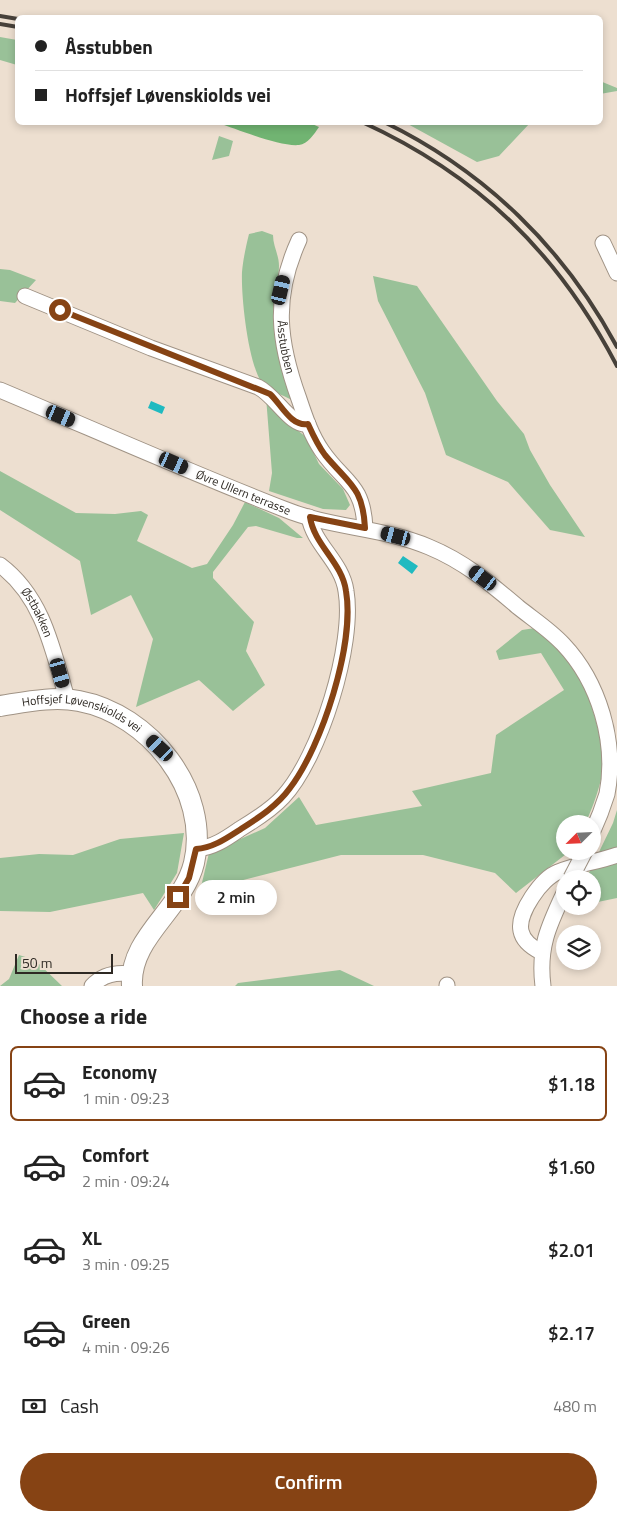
<!DOCTYPE html>
<html lang="en">
<head>
<meta charset="utf-8">
<style>
	:root { --surface:#fff; --page:#f2f2f2; --text:#222; --muted:#767676; --line:#e0e0e0; --accent:#864314 }
	body { margin:0; font-family:"Titillium Web",sans-serif; background:var(--page); color:var(--text); height:100vh; display:flex; flex-direction:column; font-size:19px; white-space:nowrap }
	* { box-sizing:border-box; margin:0 }
	p { font-size:16px; color:var(--muted) }
	.icon { flex:none; width:28px; height:28px; fill:none; stroke:currentColor; stroke-width:2; stroke-linecap:round; stroke-linejoin:round }
	.map { position:relative; height:986px; overflow:hidden }
	.details { display:flex; flex-direction:column; background:var(--surface); flex:1 }
	.details>* { flex:none }
	.hud { position:absolute; left:15px; top:15px; width:588px; height:110px; border-radius:8px; box-shadow:0 2px 8px #0003; display:grid; align-content:center; height:110px; padding:0 20px; background:var(--surface) }
	.needle { width:32px; rotate:246deg }
	.controls { position:absolute; left:556px; top:815px; display:grid; gap:10px }
	.controls a { display:grid; place-items:center; width:45px; height:45px; border-radius:50%; background:var(--surface); box-shadow:0 2px 8px #0003; font-size:25px }
	.scale { position:absolute; left:15px; bottom:12px; width:98px; box-sizing:border-box; padding-left:5px; border:2px solid #2e2923; border-top:0; font-size:14px; line-height:18px; white-space:nowrap; color:#2e2923; -webkit-text-stroke:4px #eddfd0; paint-order:stroke }
	.end { position:absolute; width:22px; height:22px; margin:-11px; border:6px solid #864314; background:#fff; box-shadow:0 0 0 2px #fff }
	.from { border-radius:50% }
	.bubble { position:absolute; height:35px; border-radius:18px; background:var(--surface); box-shadow:0 2px 8px #0003; font-size:16px; font-weight:600; line-height:35px; text-align:center }
	.car { position:absolute; width:15px; height:30px; margin:-15px -8px; border-radius:6px; box-shadow:0 0 4px 1px #0007; background:linear-gradient(#222 24%,#8ab4d8 0 40%,#222 0 76%,#8ab4d8 0 86%,#222 0) }
	.hud b { display:flex; align-items:center; gap:18px; height:48px; font-size:19px }
	.hud b+b { border-top:1px solid var(--line) }
	.hud i { width:12px; height:12px; background:var(--text) }
	ul { padding:0; list-style:none }
	li { display:flex; align-items:center; gap:15px; height:75px; margin:0 10px 8px; padding:0 10px; border:2px solid transparent; border-radius:8px }
	li div { flex:1 }
	li b { display:block; font-size:19px }
	li em { font-style:normal; font-weight:600 }
	li.on { border-color:var(--accent) }
	li>.icon { width:45px; height:45px; stroke-width:1.5 }
	h2 { padding:0 20px; font-size:22px; line-height:60px }
	.pay { display:flex; align-items:center; gap:12px; height:55px; padding:0 20px; font-size:19px }
	.pay p { margin-inline-start:auto }
	.action { display:flex; gap:10px; margin-top:auto; padding:10px 20px }
	.action a { flex:1; height:58px; border-radius:30px; background:var(--accent); color:#fff; font-size:20px; font-weight:600; line-height:58px; text-align:center }
	.map>svg:first-child { display:block }
	.green { fill:#99c198 }
	.forest { fill:#71b472 }
	.water { fill:#20bac0 }
	.lines { fill:none; stroke-linecap:round; stroke-linejoin:round }
	.street-casing { stroke:#a09385; stroke-width:17 }
	.secondary-casing { stroke:#a09385; stroke-width:22 }
	.street { stroke:#fff; stroke-width:15 }
	.secondary { stroke:#fff; stroke-width:20 }
	.rail { stroke:#47413a; stroke-width:4 }
	.street-bridge-casing { stroke:#a09385; stroke-width:17; stroke-linecap:butt }
	.street-bridge { stroke:#fff; stroke-width:15 }
	.route { stroke:#864314; stroke-width:6 }
	.labels { text-anchor:middle; stroke-width:4.5; stroke-linejoin:round; paint-order:stroke }
	.street-label { font-size:12px; fill:#2e2923; stroke:#eddfd0 }
</style>
</head>
<body>
<div class="map">
<svg width="617" height="986" viewBox="0 0 617 986">
	<rect width="100%" height="100%" fill="#eddfd0"/>
	<path class="green" d="M 0,37 L 17,40 L 17,65 L 0,60 Z
		M 600,81 L 617,88 L 617,91 L 600,94 Z
		M 406,123 L 530,123 L 499,156 L 477,162 Z
		M 219,136 L 233,141 L 229,156 L 212,160 Z
		M 262,231 L 273,235 C 273,246 279,255 279,266 C 279,278 275,292 274,304 C 271,338 281,368 292,400 C 283,395 268,391 262,383 C 248,363 241,297 242,272 C 243,260 246,246 249,234 Z
		M 0,269 L 10,270 L 36,280 L 15,303 L 0,301 Z
		M 373,276 L 417,286 L 497,401 L 524,434 L 530,450 L 550,485 L 585,537 L 550,530 L 508,482 L 446,455 L 425,393 L 378,301 Z
		M 266,397 L 291,425 L 306,437 L 319,464 L 343,489 L 350,505 L 346,510 L 323,509 L 269,491 L 272,473 Z
		M 0,471 L 76,513 L 115,514 L 141,511 L 148,515 L 137,541 L 192,568 L 207,564 L 233,525 L 245,502 L 279,518 L 303,538 L 297,538 L 256,526 L 248,527 L 213,572 L 213,578 L 254,622 L 246,651 L 265,685 L 233,711 L 199,680 L 136,707 L 153,639 L 131,595 L 91,615 L 80,561 L 0,510 Z
		M 535,628 C 543,634 554,639 561,646 C 583,668 603,734 603,765 C 603,780 592,810 585,824 L 565,824 L 565,851 L 570,851 L 516,893 L 495,873 L 423,855 L 341,855 L 200,891 L 209,853 L 265,828 L 299,797 L 316,825 L 422,806 L 412,791 L 491,773 L 496,735 L 564,690 L 541,653 L 499,660 L 496,651 L 522,630 Z
		M 617,810 L 617,898 L 593,903 L 592,879 L 586,879 L 613,823 Z
		M 184,833 L 177,873 L 154,910 L 143,893 L 50,912 L 0,911 L 0,858 L 39,854 L 73,855 L 120,839 Z
		M 19,955 L 35,960 L 62,986 L 0,986 L 9,979 Z
		M 340,970 L 374,986 L 235,986 L 238,983 Z"/>
	<path class="forest" d="M 218,123 L 310,123 L 319,127 C 314,134 308,144 299,145 C 280,147 237,129 218,123 Z"/>
	<path class="water" d="M 151,401 L 165,407 L 162,414 L 148,408 Z
		M 403,556 L 418,566 L 412,574 L 398,563 Z"/>
	<g class="lines">
		<g class="street-casing">
			<g id="street">
				<path id="s1" d="M 299,240 C 273,297 278,341 299,399 C 305,417 311,435 322,451 C 344,483 363,483 365,528"/>
				<path d="M 603,243 L 617,273"/>
				<path d="M 25,296 L 151,348 L 258,387 C 276,396 291,427 308,424"/>
				<path id="s2" d="M 0,390 C 95,430 189,472 284,509 C 330,528 382,527 429,547 C 463,561 490,583 518,607 C 533,619 550,630 563,644 C 599,682 617,742 607,794 C 603,807 598,820 592,833"/>
				<path id="s3" d="M 0,565 C 43,597 53,650 67,699"/>
				<path d="M 196,849 C 213,848 227,838 240,829 C 255,820 271,810 283,797 C 320,757 355,644 346,591 C 342,562 314,545 309,517"/>
				<path d="M 541,952 C 533,948 523,941 521,931 C 517,913 542,878 558,872 C 576,864 598,862 617,855"/>
				<path d="M 447,985 L 447,986"/>
				<path d="M 92,986 C 103,974 116,972 131,974"/>
				<path d="M 543,986 C 538,947 549,925 565,891"/>
			</g>
		</g>
		<g class="secondary-casing">
			<g id="secondary">
				<path id="s4" d="M 0,706 C 26,702 53,696 79,701 C 149,714 211,791 194,863 C 183,909 129,937 132,986"/>
			</g>
		</g>
		<use href="#street" class="street"/>
		<use href="#secondary" class="secondary"/>
		<path class="rail" d="M 0,16 L 18,19
			M 0,24 L 18,27
			M 362,122 C 478,175 558,253 617,366
			M 384,122 C 485,171 564,248 617,347"/>
		<g class="street-bridge-casing">
			<path id="street-bridge" d="M 571,878 L 585,851"/>
		</g>
		<use href="#street-bridge" class="street-bridge"/>
	</g>
	<g class="lines">
		<path class="route" d="M 60,310 L 270,394 C 281,404 291,427 308,424 C 313,435 318,446 325,455 C 349,484 363,487 365,528 L 310,517 C 314,545 342,562 346,591 C 355,644 322,746 290,788 C 277,806 258,818 241,829 C 227,838 213,848 196,849 L 189,878 L 178,897"/>
	</g>
	<g class="labels">
		<g class="street-label">
			<text dy="4" stroke="none"><textPath href="#s1" startOffset="110">Åsstubben</textPath></text>
			<text dy="4" stroke="none"><textPath href="#s2" startOffset="264">Øvre Ullern terrasse</textPath></text>
			<text dy="4" stroke="none"><textPath href="#s3" startOffset="61">Østbakken</textPath></text>
			<text dy="4" stroke="none"><textPath href="#s4" startOffset="85">Hoffsjef Løvenskiolds vei</textPath></text>
		</g>
	</g>
</svg>
<div class="controls">
<a><svg class="needle" viewBox="-14 -14 28 28"><path d="M0-13l5 13h-10z" fill="#e53935"/><path d="M0 13l5-13h-10z" fill="#767676"/></svg></a>
<a><svg class="icon" aria-label="locate" viewBox="0 0 24 24"><circle cx="12" cy="12" r="6"/><path d="M12 2v4M12 18v4M2 12h4M18 12h4"/></svg></a>
<a><svg class="icon" aria-label="layers" viewBox="0 0 24 24"><path d="M12 4l9 5-9 5-9-5zM3 14l9 5 9-5"/></svg></a>
</div>
<div class="scale">50 m</div>
<i class="end from" style="left:60px;top:310px"></i>
<i class="end" style="left:178px;top:897px"></i>
<div class="bubble" style="left:195px;top:880px;width:82px">2 min</div>
<i class="car" style="left:281px;top:290px;rotate:13deg"></i>
<i class="car" style="left:61px;top:416px;rotate:113deg"></i>
<i class="car" style="left:174px;top:463px;rotate:114deg"></i>
<i class="car" style="left:396px;top:536px;rotate:285deg"></i>
<i class="car" style="left:483px;top:578px;rotate:307deg"></i>
<i class="car" style="left:60px;top:673px;rotate:164deg"></i>
<i class="car" style="left:160px;top:748px;rotate:313deg"></i>
<div class="hud">
<b><i class="from"></i>Åsstubben</b>
<b><i></i>Hoffsjef Løvenskiolds vei</b>
</div>
</div>
<section class="details">
<h2>Choose a ride</h2>
<ul>
<li class="on"><svg class="icon" aria-label="car" viewBox="0 0 24 24"><path d="M5 17H2v-5l4-1 3-4h7l3 4 3 1v5h-3M9 17h6M6 11h13"/><circle cx="7" cy="17" r="2"/><circle cx="17" cy="17" r="2"/></svg><div><b>Economy</b><p>1 min · 09:23</p></div><em>$1.18</em></li>
<li><svg class="icon" aria-label="car" viewBox="0 0 24 24"><path d="M5 17H2v-5l4-1 3-4h7l3 4 3 1v5h-3M9 17h6M6 11h13"/><circle cx="7" cy="17" r="2"/><circle cx="17" cy="17" r="2"/></svg><div><b>Comfort</b><p>2 min · 09:24</p></div><em>$1.60</em></li>
<li><svg class="icon" aria-label="car" viewBox="0 0 24 24"><path d="M5 17H2v-5l4-1 3-4h7l3 4 3 1v5h-3M9 17h6M6 11h13"/><circle cx="7" cy="17" r="2"/><circle cx="17" cy="17" r="2"/></svg><div><b>XL</b><p>3 min · 09:25</p></div><em>$2.01</em></li>
<li><svg class="icon" aria-label="car" viewBox="0 0 24 24"><path d="M5 17H2v-5l4-1 3-4h7l3 4 3 1v5h-3M9 17h6M6 11h13"/><circle cx="7" cy="17" r="2"/><circle cx="17" cy="17" r="2"/></svg><div><b>Green</b><p>4 min · 09:26</p></div><em>$2.17</em></li>
</ul>
<div class="pay"><svg class="icon" aria-label="cash" viewBox="0 0 24 24"><path d="M3 7h18v10H3z"/><circle cx="12" cy="12" r="2"/></svg>Cash<p>480 m</p></div>
<div class="action"><a>Confirm</a></div>
</section>
</body>
</html>
